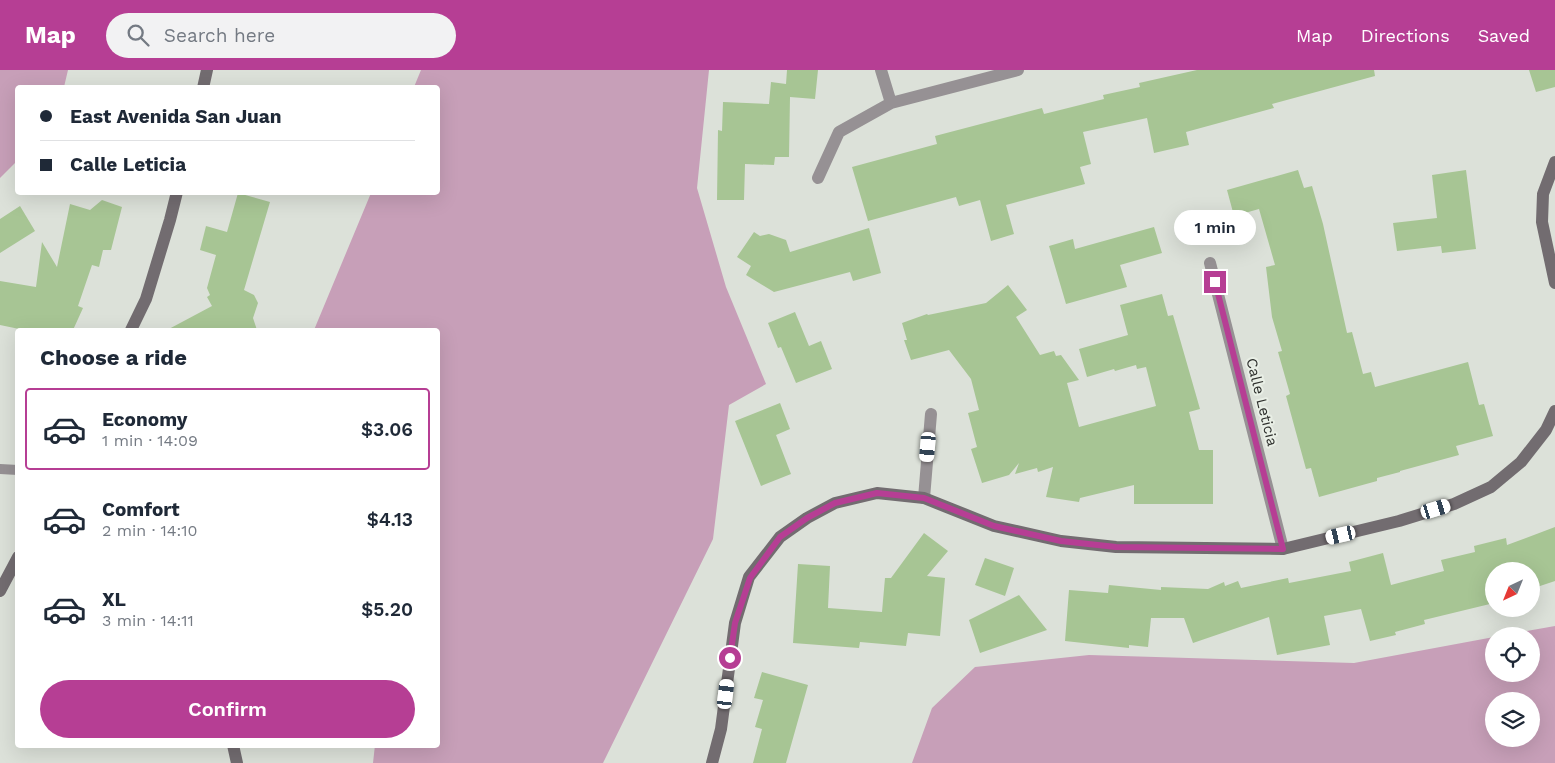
<!DOCTYPE html>
<html lang="en">
<head>
<meta charset="utf-8">
<style>
	:root { --surface:#fff; --page:#f2f2f3; --text:#1f2937; --muted:#747a83; --line:#e0e1e3; --accent:#b63e94 }
	body { margin:0; font-family:"Work Sans",sans-serif; background:var(--page); color:var(--text); height:100vh; display:flex; flex-direction:column; font-size:19px; white-space:nowrap }
	* { box-sizing:border-box; margin:0 }
	p { font-size:16px; color:var(--muted) }
	.icon { flex:none; width:28px; height:28px; fill:none; stroke:currentColor; stroke-width:2; stroke-linecap:round; stroke-linejoin:round }
	.map { position:relative; flex:1; overflow:hidden }
	.panel { position:absolute; left:15px; top:258px; width:425px; height:420px; display:flex; flex-direction:column; background:var(--surface); border-radius:5px; box-shadow:0 5px 20px #0002 }
	.panel>* { flex:none }
	.guide { position:absolute; left:15px; top:15px; width:425px; height:110px; border-radius:5px; box-shadow:0 5px 20px #0002; display:grid; align-content:center; height:110px; padding:0 25px; background:var(--surface) }
	.needle { width:32px; rotate:223deg }
	.controls { position:absolute; left:1485px; top:492px; display:grid; gap:10px }
	.controls a { display:grid; place-items:center; width:55px; height:55px; border-radius:50%; background:var(--surface); box-shadow:0 5px 20px #0002; font-size:25px }
	.end { position:absolute; width:22px; height:22px; margin:-11px; border:6px solid #b63e94; background:#fff; box-shadow:0 0 0 2px #fff }
	.from { border-radius:50% }
	.bubble { position:absolute; height:35px; border-radius:18px; background:var(--surface); box-shadow:0 5px 20px #0002; font-size:16px; font-weight:600; line-height:35px; text-align:center }
	.car { position:absolute; width:15px; height:30px; margin:-15px -8px; border-radius:6px; box-shadow:0 0 4px 1px #0007; background:linear-gradient(#fff 24%,#345 0 40%,#fff 0 76%,#345 0 86%,#fff 0) }
	.guide b { display:flex; align-items:center; gap:18px; height:48px; font-size:19px }
	.guide b+b { border-top:1px solid var(--line) }
	.guide i { width:12px; height:12px; background:var(--text) }
	ul { padding:0; list-style:none }
	li { display:flex; align-items:center; gap:15px; height:82px; margin:0 10px 8px; padding:0 15px; border:2px solid transparent; border-radius:5px }
	li div { flex:1 }
	li b { display:block; font-size:19px }
	li em { font-style:normal; font-weight:600 }
	li.on { border-color:var(--accent) }
	li>.icon { width:45px; height:45px; stroke-width:1.5 }
	h2 { padding:0 25px; font-size:22px; line-height:60px }
	.primary-button { display:flex; gap:10px; margin-top:auto; padding:10px 25px }
	.primary-button a { flex:1; height:58px; border-radius:30px; background:var(--accent); color:#fff; font-size:20px; font-weight:600; line-height:58px; text-align:center }
	header { display:flex; align-items:center; gap:30px; box-sizing:border-box; height:70px; padding:0 25px; background:var(--accent); color:#fff }
	header strong { font-size:24px }
	nav { display:flex; gap:28px; margin-inline-start:auto; font-size:18px }
	.search { width:350px; height:45px; background:var(--page); display:flex; align-items:center; gap:12px; box-sizing:border-box; padding:0 18px; border-radius:28px; color:var(--muted); font-size:19px }
	.map>svg:first-child { display:block }
	.green { fill:#c79fb8; fill-rule:evenodd }
	.building { fill:#a7c594 }
	.lines { fill:none; stroke-linecap:round; stroke-linejoin:round }
	.lane { stroke:#969194; stroke-width:10 }
	.street { stroke:#969194; stroke-width:12 }
	.secondary { stroke:#726c70; stroke-width:12 }
	.route { stroke:#b63e94; stroke-width:6 }
	.labels { text-anchor:middle; stroke-width:4; stroke-linejoin:round; paint-order:stroke }
	.street-label { font-size:15px; fill:#2e302d; stroke:#e9efe6 }
</style>
</head>
<body>
<header>
<strong>Map</strong>
<div class="search"><svg class="icon" aria-label="search" viewBox="0 0 24 24"><circle cx="10" cy="10" r="6"/><path d="M15 15l6 6"/></svg>Search here</div>
<nav><a>Map</a><a>Directions</a><a>Saved</a></nav>
</header>
<div class="map">
<svg width="1555" height="693" viewBox="0 0 1555 693">
	<rect width="100%" height="100%" fill="#dce1d9"/>
	<path class="green" d="M 0,0 L 68,0 L 64,17 L 18,18 L 17,91 L 0,108 Z
		M 421,0 L 709,0 L 697,118 L 726,217 L 766,314 L 729,335 L 713,469 L 603,693 L 373,693 L 375,675 L 438,675 L 438,260 L 314,260 L 371,123 L 438,122 L 438,18 L 414,17 Z
		M 1555,556 L 1555,693 L 912,693 L 932,638 L 975,597 L 1089,585 L 1354,593 L 1494,567 L 1494,604 L 1531,604 L 1531,566 L 1498,566 ZM 1494,631 L 1531,631 L 1531,669 L 1494,669 Z"/>
	<path class="building" d="M 787,0 L 818,0 L 815,29 L 790,27 L 789,87 L 775,87 L 774,95 L 745,94 L 744,130 L 717,130 L 718,60 L 722,61 L 723,32 L 769,34 L 771,12 L 786,14 Z
		M 1197,0 L 1374,0 L 1375,6 L 1272,34 L 1274,38 L 1186,62 L 1189,75 L 1154,83 L 1147,48 L 1083,62 L 1091,94 L 1080,97 L 1085,114 L 1006,135 L 1014,164 L 991,171 L 980,130 L 959,136 L 956,127 L 868,151 L 852,97 L 937,74 L 935,66 L 1042,38 L 1044,44 L 1104,29 L 1103,25 L 1140,17 L 1139,13 Z
		M 1529,0 L 1555,0 L 1555,17 L 1536,22 Z
		M 1298,100 L 1304,118 L 1312,116 L 1323,154 L 1347,263 L 1352,262 L 1363,304 L 1371,302 L 1375,317 L 1468,292 L 1479,335 L 1484,334 L 1493,366 L 1456,376 L 1459,385 L 1400,401 L 1400,402 L 1377,408 L 1377,411 L 1319,427 L 1311,398 L 1306,399 L 1286,326 L 1290,324 L 1278,282 L 1282,281 L 1272,247 L 1266,197 L 1275,195 L 1259,139 L 1234,146 L 1227,120 Z
		M 1466,100 L 1476,179 L 1442,183 L 1441,176 L 1397,181 L 1393,153 L 1437,148 L 1432,105 Z
		M 238,123 L 270,132 L 244,220 L 254,225 L 258,233 L 253,248 L 257,260 L 167,260 L 212,236 L 207,227 L 210,225 L 207,218 L 216,185 L 200,180 L 206,156 L 227,162 Z
		M 102,130 L 122,137 L 111,180 L 103,180 L 99,197 L 92,195 L 78,236 L 83,238 L 73,260 L 24,260 L 0,255 L 0,211 L 36,217 L 42,172 L 57,197 L 70,134 L 90,140 Z
		M 20,136 L 35,161 L 0,183 L 0,149 Z
		M 1154,157 L 1162,183 L 1120,195 L 1127,217 L 1066,234 L 1049,176 L 1073,169 L 1075,179 Z
		M 869,158 L 881,203 L 853,211 L 850,202 L 774,222 L 746,205 L 751,196 L 737,187 L 754,162 L 760,166 L 769,164 L 786,170 L 790,182 Z
		M 1008,215 L 1027,240 L 1016,247 L 1040,285 L 1054,281 L 1056,286 L 1061,285 L 1079,310 L 1067,313 L 1079,357 L 1156,336 L 1146,297 L 1137,299 L 1136,295 L 1115,301 L 1114,299 L 1087,307 L 1079,279 L 1128,265 L 1120,235 L 1162,224 L 1168,246 L 1173,245 L 1200,339 L 1189,342 L 1199,380 L 1213,380 L 1213,434 L 1134,434 L 1134,415 L 1080,428 L 1079,432 L 1046,427 L 1053,397 L 1038,402 L 1037,398 L 1015,404 L 1019,393 L 1009,405 L 982,413 L 971,379 L 977,377 L 968,343 L 979,340 L 971,309 L 949,280 L 911,290 L 904,270 L 907,270 L 902,253 L 927,244 L 928,245 L 986,233 Z
		M 795,242 L 809,276 L 821,271 L 832,299 L 796,313 L 781,277 L 778,278 L 768,253 Z
		M 780,333 L 790,359 L 776,365 L 791,404 L 761,416 L 735,351 Z
		M 1555,457 L 1555,511 L 1531,519 L 1531,501 L 1494,501 L 1494,533 L 1424,550 L 1425,554 L 1395,562 L 1396,565 L 1370,571 L 1361,539 L 1324,546 L 1330,575 L 1277,585 L 1269,547 L 1193,573 L 1184,548 L 1151,548 L 1148,577 L 1129,575 L 1129,578 L 1065,571 L 1069,520 L 1108,523 L 1109,515 L 1161,520 L 1161,517 L 1208,519 L 1224,512 L 1225,516 L 1238,511 L 1241,518 L 1288,508 L 1289,513 L 1351,501 L 1349,492 L 1383,483 L 1391,515 L 1444,501 L 1441,490 L 1475,482 L 1474,476 L 1506,468 L 1507,475 Z
		M 924,463 L 948,481 L 927,506 L 945,508 L 940,566 L 908,563 L 906,576 L 860,572 L 859,578 L 793,573 L 798,494 L 830,496 L 828,538 L 882,542 L 885,508 L 891,508 Z
		M 985,488 L 1014,498 L 1005,526 L 975,515 Z
		M 1019,525 L 1047,560 L 980,583 L 969,550 Z
		M 762,602 L 808,615 L 786,693 L 753,693 L 762,659 L 755,657 L 763,630 L 754,628 Z"/>
	<g class="lines">
		<path class="lane" d="M 0,399 L 18,400"/>
		<path class="street" d="M 881,0 L 891,33
			M 818,108 L 839,62 L 891,33 L 1018,0
			M 1210,193 L 1283,479
			M 924,428 L 931,344"/>
		<path class="secondary" d="M 203,18 L 207,0
			M 1555,92 L 1543,124 L 1542,152 L 1555,213
			M 131,260 L 146,229 L 170,150 L 177,122
			M 0,521 L 18,487
			M 233,675 L 237,693
			M 712,693 L 721,659 L 735,553 L 749,507 L 780,467 L 807,448 L 835,433 L 877,423 L 924,428 L 994,456 L 1061,471 L 1116,477 L 1283,479 L 1399,451 L 1454,434 L 1491,417 L 1521,392 L 1546,360 L 1555,341"/>
	</g>
	<g class="lines">
		<path class="route" d="M 730,588 L 735,553 L 750,508 L 780,467 L 807,448 L 835,433 L 877,423 L 924,428 L 994,456 L 1061,471 L 1116,477 L 1283,479 L 1215,212"/>
	</g>
	<g class="labels">
		<g class="street-label">
			<text transform="translate(1262 332) rotate(76)" y="5">Calle Leticia</text>
		</g>
	</g>
</svg>
<div class="controls">
<a><svg class="needle" viewBox="-14 -14 28 28"><path d="M0-13l5 13h-10z" fill="#e53935"/><path d="M0 13l5-13h-10z" fill="#747a83"/></svg></a>
<a><svg class="icon" aria-label="locate" viewBox="0 0 24 24"><circle cx="12" cy="12" r="6"/><path d="M12 2v4M12 18v4M2 12h4M18 12h4"/></svg></a>
<a><svg class="icon" aria-label="layers" viewBox="0 0 24 24"><path d="M12 4l9 5-9 5-9-5zM3 14l9 5 9-5"/></svg></a>
</div>
<i class="end from" style="left:730px;top:588px"></i>
<i class="end" style="left:1215px;top:212px"></i>
<div class="bubble" style="left:1174px;top:140px;width:82px">1 min</div>
<i class="car" style="left:928px;top:377px;rotate:185deg"></i>
<i class="car" style="left:1436px;top:439px;rotate:73deg"></i>
<i class="car" style="left:1341px;top:465px;rotate:257deg"></i>
<i class="car" style="left:726px;top:624px;rotate:7deg"></i>
<div class="guide">
<b><i class="from"></i>East Avenida San Juan</b>
<b><i></i>Calle Leticia</b>
</div>
<section class="panel">
<h2>Choose a ride</h2>
<ul>
<li class="on"><svg class="icon" aria-label="car" viewBox="0 0 24 24"><path d="M5 17H2v-5l4-1 3-4h7l3 4 3 1v5h-3M9 17h6M6 11h13"/><circle cx="7" cy="17" r="2"/><circle cx="17" cy="17" r="2"/></svg><div><b>Economy</b><p>1 min · 14:09</p></div><em>$3.06</em></li>
<li><svg class="icon" aria-label="car" viewBox="0 0 24 24"><path d="M5 17H2v-5l4-1 3-4h7l3 4 3 1v5h-3M9 17h6M6 11h13"/><circle cx="7" cy="17" r="2"/><circle cx="17" cy="17" r="2"/></svg><div><b>Comfort</b><p>2 min · 14:10</p></div><em>$4.13</em></li>
<li><svg class="icon" aria-label="car" viewBox="0 0 24 24"><path d="M5 17H2v-5l4-1 3-4h7l3 4 3 1v5h-3M9 17h6M6 11h13"/><circle cx="7" cy="17" r="2"/><circle cx="17" cy="17" r="2"/></svg><div><b>XL</b><p>3 min · 14:11</p></div><em>$5.20</em></li>
</ul>
<div class="primary-button"><a>Confirm</a></div>
</section>
</div>
</body>
</html>
